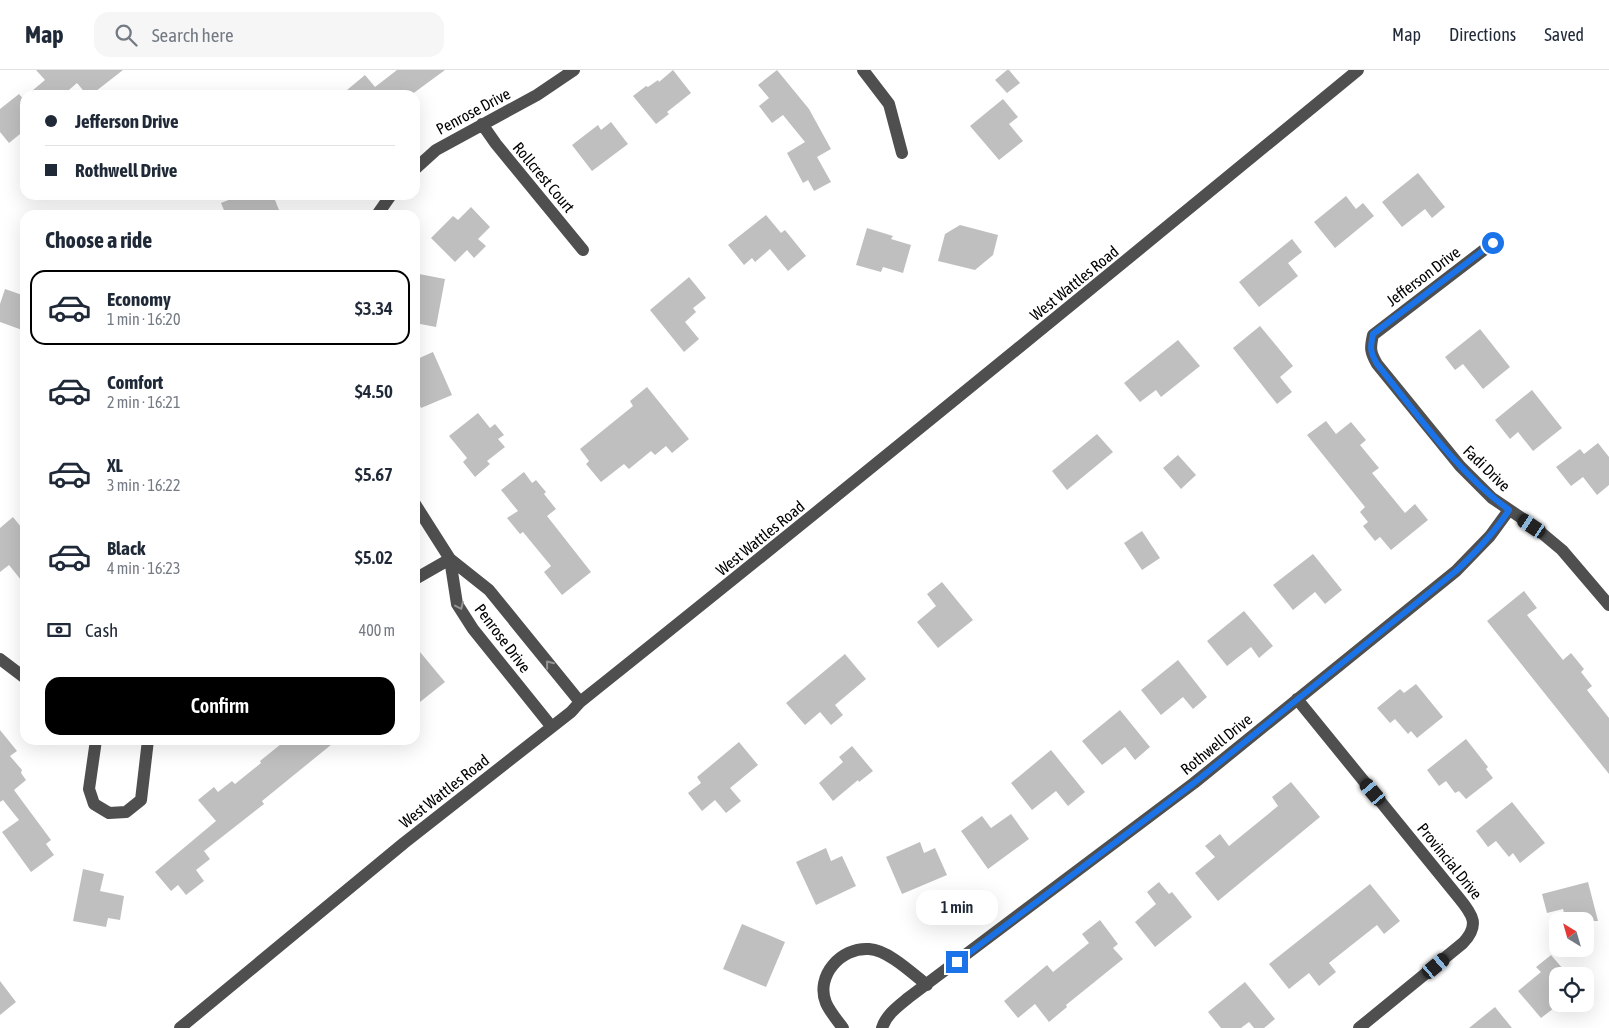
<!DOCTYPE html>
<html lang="en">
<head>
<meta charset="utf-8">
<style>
	:root { --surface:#fff; --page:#f6f6f7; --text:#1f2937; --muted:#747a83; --line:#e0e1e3; --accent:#000 }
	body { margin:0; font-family:"Asap Condensed",sans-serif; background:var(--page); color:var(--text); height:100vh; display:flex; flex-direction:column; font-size:19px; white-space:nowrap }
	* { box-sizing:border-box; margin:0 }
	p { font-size:16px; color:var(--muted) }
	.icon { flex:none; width:28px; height:28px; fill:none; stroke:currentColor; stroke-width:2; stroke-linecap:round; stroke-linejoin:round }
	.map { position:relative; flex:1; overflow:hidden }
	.drawer { position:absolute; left:20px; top:140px; width:400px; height:535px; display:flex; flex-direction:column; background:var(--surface); border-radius:15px; box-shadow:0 5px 20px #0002 }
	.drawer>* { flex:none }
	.top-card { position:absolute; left:20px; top:20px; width:400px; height:110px; border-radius:15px; box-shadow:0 5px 20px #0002; display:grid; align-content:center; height:110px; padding:0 25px; background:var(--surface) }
	.needle { width:32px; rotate:323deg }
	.tools { position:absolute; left:1549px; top:842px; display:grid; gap:10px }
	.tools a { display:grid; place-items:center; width:45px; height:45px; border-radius:10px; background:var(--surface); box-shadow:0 5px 20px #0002; font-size:25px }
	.end { position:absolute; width:22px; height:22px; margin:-11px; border:6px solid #1a73e8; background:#fff; box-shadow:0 0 0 2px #fff }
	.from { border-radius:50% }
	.bubble { position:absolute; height:35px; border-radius:15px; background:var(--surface); box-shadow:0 5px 20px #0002; font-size:16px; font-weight:600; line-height:35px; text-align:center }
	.car { position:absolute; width:15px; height:30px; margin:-15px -8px; border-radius:6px; box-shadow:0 0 4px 1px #0007; background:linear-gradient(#222 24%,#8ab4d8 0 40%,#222 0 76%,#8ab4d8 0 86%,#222 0) }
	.top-card b { display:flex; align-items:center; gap:18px; height:48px; font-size:19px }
	.top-card b+b { border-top:1px solid var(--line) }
	.top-card i { width:12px; height:12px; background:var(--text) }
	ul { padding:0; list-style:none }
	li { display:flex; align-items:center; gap:15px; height:75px; margin:0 10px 8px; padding:0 15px; border:2px solid transparent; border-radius:15px }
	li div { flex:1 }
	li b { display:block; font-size:19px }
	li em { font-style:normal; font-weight:600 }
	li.active { border-color:var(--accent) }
	li>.icon { width:45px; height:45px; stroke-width:1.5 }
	h2 { padding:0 25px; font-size:22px; line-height:60px }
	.pay { display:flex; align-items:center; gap:12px; height:55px; padding:0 25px; font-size:19px }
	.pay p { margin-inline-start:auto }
	.primary-button { display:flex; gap:10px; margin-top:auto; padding:10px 25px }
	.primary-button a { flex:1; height:58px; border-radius:15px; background:var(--accent); color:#fff; font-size:20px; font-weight:600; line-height:58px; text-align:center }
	header { display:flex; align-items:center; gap:30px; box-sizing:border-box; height:70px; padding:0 25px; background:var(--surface); border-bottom:1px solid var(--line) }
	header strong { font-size:24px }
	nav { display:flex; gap:28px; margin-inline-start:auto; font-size:18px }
	.search { width:350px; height:45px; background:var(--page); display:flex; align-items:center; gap:12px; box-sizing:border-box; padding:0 18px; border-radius:15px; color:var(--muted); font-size:19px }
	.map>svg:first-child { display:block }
	.building { fill:#bfbfbf }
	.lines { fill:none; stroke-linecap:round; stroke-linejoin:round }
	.minor { stroke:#4f4f4f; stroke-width:12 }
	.oneway { stroke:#959595 }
	.route { stroke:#1a73e8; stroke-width:6 }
	.labels { text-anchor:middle; stroke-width:4.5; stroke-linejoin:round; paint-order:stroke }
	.street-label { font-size:16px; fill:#000; stroke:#fff }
</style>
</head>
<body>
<header>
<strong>Map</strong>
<div class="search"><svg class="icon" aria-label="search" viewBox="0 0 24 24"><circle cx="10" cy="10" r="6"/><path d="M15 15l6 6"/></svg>Search here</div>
<nav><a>Map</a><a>Directions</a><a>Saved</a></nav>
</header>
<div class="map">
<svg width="1609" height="958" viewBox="0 0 1609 958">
	<rect width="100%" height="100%" fill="#fff"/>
	<path class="building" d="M 36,0 L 123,0 L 91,25 L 87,25 L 77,13 L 63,25 L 27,25 L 45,10 Z
		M 397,0 L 445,0 L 411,25 L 341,25 L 365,5 L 375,17 Z
		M 673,0 L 691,23 L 667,42 L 669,44 L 656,54 L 633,26 L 646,16 L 648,17 L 658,10 L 659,12 Z
		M 777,0 L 809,39 L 831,79 L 817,87 L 831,112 L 814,121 L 808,110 L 803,113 L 787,83 L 805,72 L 783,45 L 772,53 L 759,36 L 769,28 L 758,15 Z
		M 1007,0 L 1009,0 L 1020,13 L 1007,23 L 995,10 Z
		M 19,24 L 25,31 L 25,60 L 9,73 L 0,62 L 0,39 Z
		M 1003,29 L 1018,47 L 1009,54 L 1023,71 L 999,90 L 970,56 Z
		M 611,52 L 628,74 L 592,101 L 572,75 L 598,55 L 601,60 Z
		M 1418,103 L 1445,137 L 1432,148 L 1425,139 L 1402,157 L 1382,132 Z
		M 241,125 L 273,125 L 281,145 L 226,145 L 221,133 Z
		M 1346,126 L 1356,139 L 1363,133 L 1374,146 L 1335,178 L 1314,152 Z
		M 471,137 L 490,157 L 478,169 L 486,176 L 474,188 L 467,180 L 455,192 L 431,168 L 453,146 L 458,150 Z
		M 766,145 L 781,163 L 785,160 L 806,186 L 788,201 L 770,179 L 755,192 L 752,188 L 744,195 L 728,175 Z
		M 960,155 L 998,165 L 993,185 L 975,200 L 938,191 L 945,164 Z
		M 867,158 L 893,166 L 891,169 L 911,175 L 903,203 L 883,197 L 881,202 L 856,195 Z
		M 1292,169 L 1302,182 L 1288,193 L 1298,206 L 1259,237 L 1239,212 Z
		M 419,204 L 445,209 L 436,257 L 415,253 L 415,226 Z
		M 689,207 L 706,228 L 693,238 L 696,242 L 685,252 L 699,269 L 684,282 L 650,240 Z
		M 5,219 L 25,226 L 25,261 L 0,252 L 0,234 Z
		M 1260,256 L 1293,296 L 1280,307 L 1292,322 L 1277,334 L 1233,278 Z
		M 1480,259 L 1510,297 L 1483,319 L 1463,294 L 1455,300 L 1445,287 Z
		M 1178,270 L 1200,296 L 1161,327 L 1156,320 L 1140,332 L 1124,313 Z
		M 433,282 L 452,325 L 421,338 L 415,325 L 415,290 Z
		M 647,317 L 689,369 L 672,383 L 666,376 L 655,385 L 651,381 L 629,399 L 624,394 L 601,412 L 586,394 L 589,391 L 580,379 L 633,336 L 630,331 Z
		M 1532,320 L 1562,358 L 1533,381 L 1518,362 L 1510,369 L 1495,350 Z
		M 478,343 L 490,358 L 495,354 L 504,365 L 498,369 L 505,377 L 487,391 L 490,394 L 475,407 L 463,392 L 467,388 L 449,366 Z
		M 1326,351 L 1336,364 L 1351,352 L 1366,370 L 1360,375 L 1379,398 L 1372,403 L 1405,443 L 1415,434 L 1428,450 L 1391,480 L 1380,467 L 1375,471 L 1363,456 L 1368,452 L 1360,442 L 1365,437 L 1307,365 Z
		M 1097,364 L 1113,382 L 1067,420 L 1052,401 Z
		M 1598,373 L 1609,387 L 1609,415 L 1597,425 L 1583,407 L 1571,416 L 1556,397 L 1580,379 L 1584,384 Z
		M 1178,385 L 1196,405 L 1181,419 L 1163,398 Z
		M 524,402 L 532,413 L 536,410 L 546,422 L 544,424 L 556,439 L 547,446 L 591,502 L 562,525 L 544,502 L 551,496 L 523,462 L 520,464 L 507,448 L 518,441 L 501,420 Z
		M 13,447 L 25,462 L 25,515 L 9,495 L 0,502 L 0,458 Z
		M 1142,461 L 1160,488 L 1142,500 L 1124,473 Z
		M 1313,484 L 1342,520 L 1325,534 L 1315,522 L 1293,540 L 1273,515 Z
		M 942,512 L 973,550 L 938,578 L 917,552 L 936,536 L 927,524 Z
		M 1524,521 L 1537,538 L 1527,545 L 1563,590 L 1571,583 L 1584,599 L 1581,602 L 1592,616 L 1587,620 L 1609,648 L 1609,704 L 1487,551 Z
		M 1244,541 L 1273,576 L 1259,588 L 1251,577 L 1227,596 L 1207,571 Z
		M 415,576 L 445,612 L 415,636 Z
		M 845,584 L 866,609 L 835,635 L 843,645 L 831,655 L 820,642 L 805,655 L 786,633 Z
		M 1178,590 L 1207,627 L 1193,639 L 1183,627 L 1161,645 L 1141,620 Z
		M 1416,614 L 1443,647 L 1417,668 L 1411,661 L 1408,664 L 1395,649 L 1390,653 L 1377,638 L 1400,619 L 1404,623 Z
		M 1120,640 L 1150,677 L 1135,690 L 1125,677 L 1102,695 L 1082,671 Z
		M 0,660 L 17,681 L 10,686 L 22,700 L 21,703 L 26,710 L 14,720 L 51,770 L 46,774 L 54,785 L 31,802 L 2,762 L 19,750 L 3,730 L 0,732 Z
		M 1466,669 L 1488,697 L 1486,699 L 1493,708 L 1466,729 L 1459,721 L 1455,723 L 1446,711 L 1439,716 L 1427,700 Z
		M 286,670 L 337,670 L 262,731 L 264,734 L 204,781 L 210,789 L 196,800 L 204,811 L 186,825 L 178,815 L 171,821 L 155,802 L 216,751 L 198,730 L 214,717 L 218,722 L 232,711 L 235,714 L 261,693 L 260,691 Z
		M 739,672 L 758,695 L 730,718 L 741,731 L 726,743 L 715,730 L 702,741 L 688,723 L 701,713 L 697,707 Z
		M 852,676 L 873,701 L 859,712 L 858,710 L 833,731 L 819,713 L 843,692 L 839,687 Z
		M 1051,680 L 1085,722 L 1068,736 L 1056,721 L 1032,740 L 1011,713 Z
		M 1291,712 L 1320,747 L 1218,831 L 1195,803 L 1215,787 L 1205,776 L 1220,764 L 1229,776 L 1278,736 L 1272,727 Z
		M 1512,732 L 1545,773 L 1520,793 L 1513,783 L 1509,787 L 1496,771 L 1488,777 L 1476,761 Z
		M 1011,744 L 1029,769 L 988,799 L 961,761 L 982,746 L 991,758 Z
		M 920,772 L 924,783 L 935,778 L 947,805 L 902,824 L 886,787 Z
		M 826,778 L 831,791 L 842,786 L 856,816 L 816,835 L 796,792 Z
		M 83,799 L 104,804 L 100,821 L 124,826 L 120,850 L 108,848 L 106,857 L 73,851 Z
		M 1159,812 L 1169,824 L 1172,822 L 1192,847 L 1155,877 L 1135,852 L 1156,834 L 1147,822 Z
		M 1588,812 L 1598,851 L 1566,851 L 1563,839 L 1547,843 L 1542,824 Z
		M 1370,814 L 1400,851 L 1384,864 L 1377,855 L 1329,893 L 1336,902 L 1319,916 L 1309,903 L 1289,919 L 1269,894 Z
		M 1100,850 L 1118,874 L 1113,878 L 1123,889 L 1066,935 L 1067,937 L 1049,952 L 1035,934 L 1018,948 L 1004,931 L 1047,895 L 1053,902 L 1089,873 L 1082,864 Z
		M 742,854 L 785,872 L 766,917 L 723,899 Z
		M 1551,885 L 1569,906 L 1558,906 L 1558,935 L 1541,948 L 1518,921 L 1541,902 L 1536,897 Z
		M 0,911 L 16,932 L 0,945 Z
		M 1245,912 L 1275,949 L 1264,958 L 1254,958 L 1249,952 L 1241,958 L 1221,958 L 1208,942 Z
		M 1495,937 L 1512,958 L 1469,958 Z"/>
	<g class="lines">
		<path class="minor" d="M 863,0 L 889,34 L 902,83
			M 482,54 L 496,74 L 583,180
			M 415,99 L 436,80 L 537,25 L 574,0
			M 377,145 L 391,125
			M 1493,173 L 1373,265 C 1370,278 1370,282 1377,294 L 1460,396 L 1492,428 L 1532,455 L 1562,480 L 1609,535
			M 415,434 L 450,489 L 489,520 L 580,632
			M 450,489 L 457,534 L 473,559 L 551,656
			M 415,509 L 450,489
			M 0,589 L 25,608
			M 1297,629 L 1459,828 C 1473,845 1480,855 1463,873 L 1359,958
			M 96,670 L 89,719 L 94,734 L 109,743 L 126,742 L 141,730 L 148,670
			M 180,958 L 404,773 L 571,642 L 580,632 C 841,424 1100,212 1358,0
			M 843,958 C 837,950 830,942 826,933 C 815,906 841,877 869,879 C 888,880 912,903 927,915
			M 882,958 C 886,945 897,937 908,928 L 1194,713 L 1456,501 L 1490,466 L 1509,440"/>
	</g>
	<defs><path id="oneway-chevron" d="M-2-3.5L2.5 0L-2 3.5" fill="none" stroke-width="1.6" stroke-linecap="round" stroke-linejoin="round" transform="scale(1.25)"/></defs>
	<g class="oneway">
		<use href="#oneway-chevron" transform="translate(460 536) rotate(65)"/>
		<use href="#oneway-chevron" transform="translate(549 594) rotate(-129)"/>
	</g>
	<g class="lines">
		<path class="route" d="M 957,892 L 1194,713 L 1456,501 C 1476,482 1494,463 1509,440 C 1456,401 1418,345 1377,294 C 1370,282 1370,278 1373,264 L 1493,173"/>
	</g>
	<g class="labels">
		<g class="street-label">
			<text transform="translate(473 41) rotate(-28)" y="6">Penrose Drive</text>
			<text transform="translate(544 107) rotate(50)" y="6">Rollcrest Court</text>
			<text transform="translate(1423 206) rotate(-37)" y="6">Jefferson Drive</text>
			<text transform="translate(1074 213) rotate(-39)" y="6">West Wattles Road</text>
			<text transform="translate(1487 398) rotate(44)" y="6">Fadi Drive</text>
			<text transform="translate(760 468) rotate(-39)" y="6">West Wattles Road</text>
			<text transform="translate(503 568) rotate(53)" y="6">Penrose Drive</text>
			<text transform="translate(1216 674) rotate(-39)" y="6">Rothwell Drive</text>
			<text transform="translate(444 721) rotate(-38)" y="6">West Wattles Road</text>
			<text transform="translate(1450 791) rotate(51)" y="6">Provincial Drive</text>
		</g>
	</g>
</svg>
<div class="tools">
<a><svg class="needle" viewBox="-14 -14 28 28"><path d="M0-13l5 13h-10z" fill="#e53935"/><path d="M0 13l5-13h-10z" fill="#747a83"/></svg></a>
<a><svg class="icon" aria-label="locate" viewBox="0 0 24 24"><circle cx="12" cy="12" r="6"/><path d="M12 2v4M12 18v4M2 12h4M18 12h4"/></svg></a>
</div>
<i class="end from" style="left:1493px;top:173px"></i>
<i class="end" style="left:957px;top:892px"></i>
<div class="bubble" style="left:916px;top:820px;width:82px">1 min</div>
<i class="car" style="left:1532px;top:456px;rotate:304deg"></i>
<i class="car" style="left:1373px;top:722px;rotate:320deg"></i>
<i class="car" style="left:1436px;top:896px;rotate:50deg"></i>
<div class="top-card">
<b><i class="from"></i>Jefferson Drive</b>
<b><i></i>Rothwell Drive</b>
</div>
<section class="drawer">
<h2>Choose a ride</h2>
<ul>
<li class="active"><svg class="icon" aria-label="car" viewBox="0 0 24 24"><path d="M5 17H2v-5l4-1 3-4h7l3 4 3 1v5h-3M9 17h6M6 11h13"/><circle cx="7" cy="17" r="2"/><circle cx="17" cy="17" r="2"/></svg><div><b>Economy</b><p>1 min · 16:20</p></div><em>$3.34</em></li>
<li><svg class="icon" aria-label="car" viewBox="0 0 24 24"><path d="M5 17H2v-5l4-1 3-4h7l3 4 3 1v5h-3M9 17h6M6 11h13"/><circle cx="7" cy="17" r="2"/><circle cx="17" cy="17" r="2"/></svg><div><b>Comfort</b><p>2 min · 16:21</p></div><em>$4.50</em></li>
<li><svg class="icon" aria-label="car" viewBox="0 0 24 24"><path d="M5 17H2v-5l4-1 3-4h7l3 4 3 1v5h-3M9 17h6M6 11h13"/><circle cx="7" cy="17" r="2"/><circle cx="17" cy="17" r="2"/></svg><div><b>XL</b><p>3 min · 16:22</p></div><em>$5.67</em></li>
<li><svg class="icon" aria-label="car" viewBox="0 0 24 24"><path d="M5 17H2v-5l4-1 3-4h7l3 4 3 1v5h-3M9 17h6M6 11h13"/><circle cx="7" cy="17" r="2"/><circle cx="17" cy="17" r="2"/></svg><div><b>Black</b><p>4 min · 16:23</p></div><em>$5.02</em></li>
</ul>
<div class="pay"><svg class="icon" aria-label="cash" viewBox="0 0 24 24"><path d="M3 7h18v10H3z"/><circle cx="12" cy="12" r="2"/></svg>Cash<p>400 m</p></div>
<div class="primary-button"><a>Confirm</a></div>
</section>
</div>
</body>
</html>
